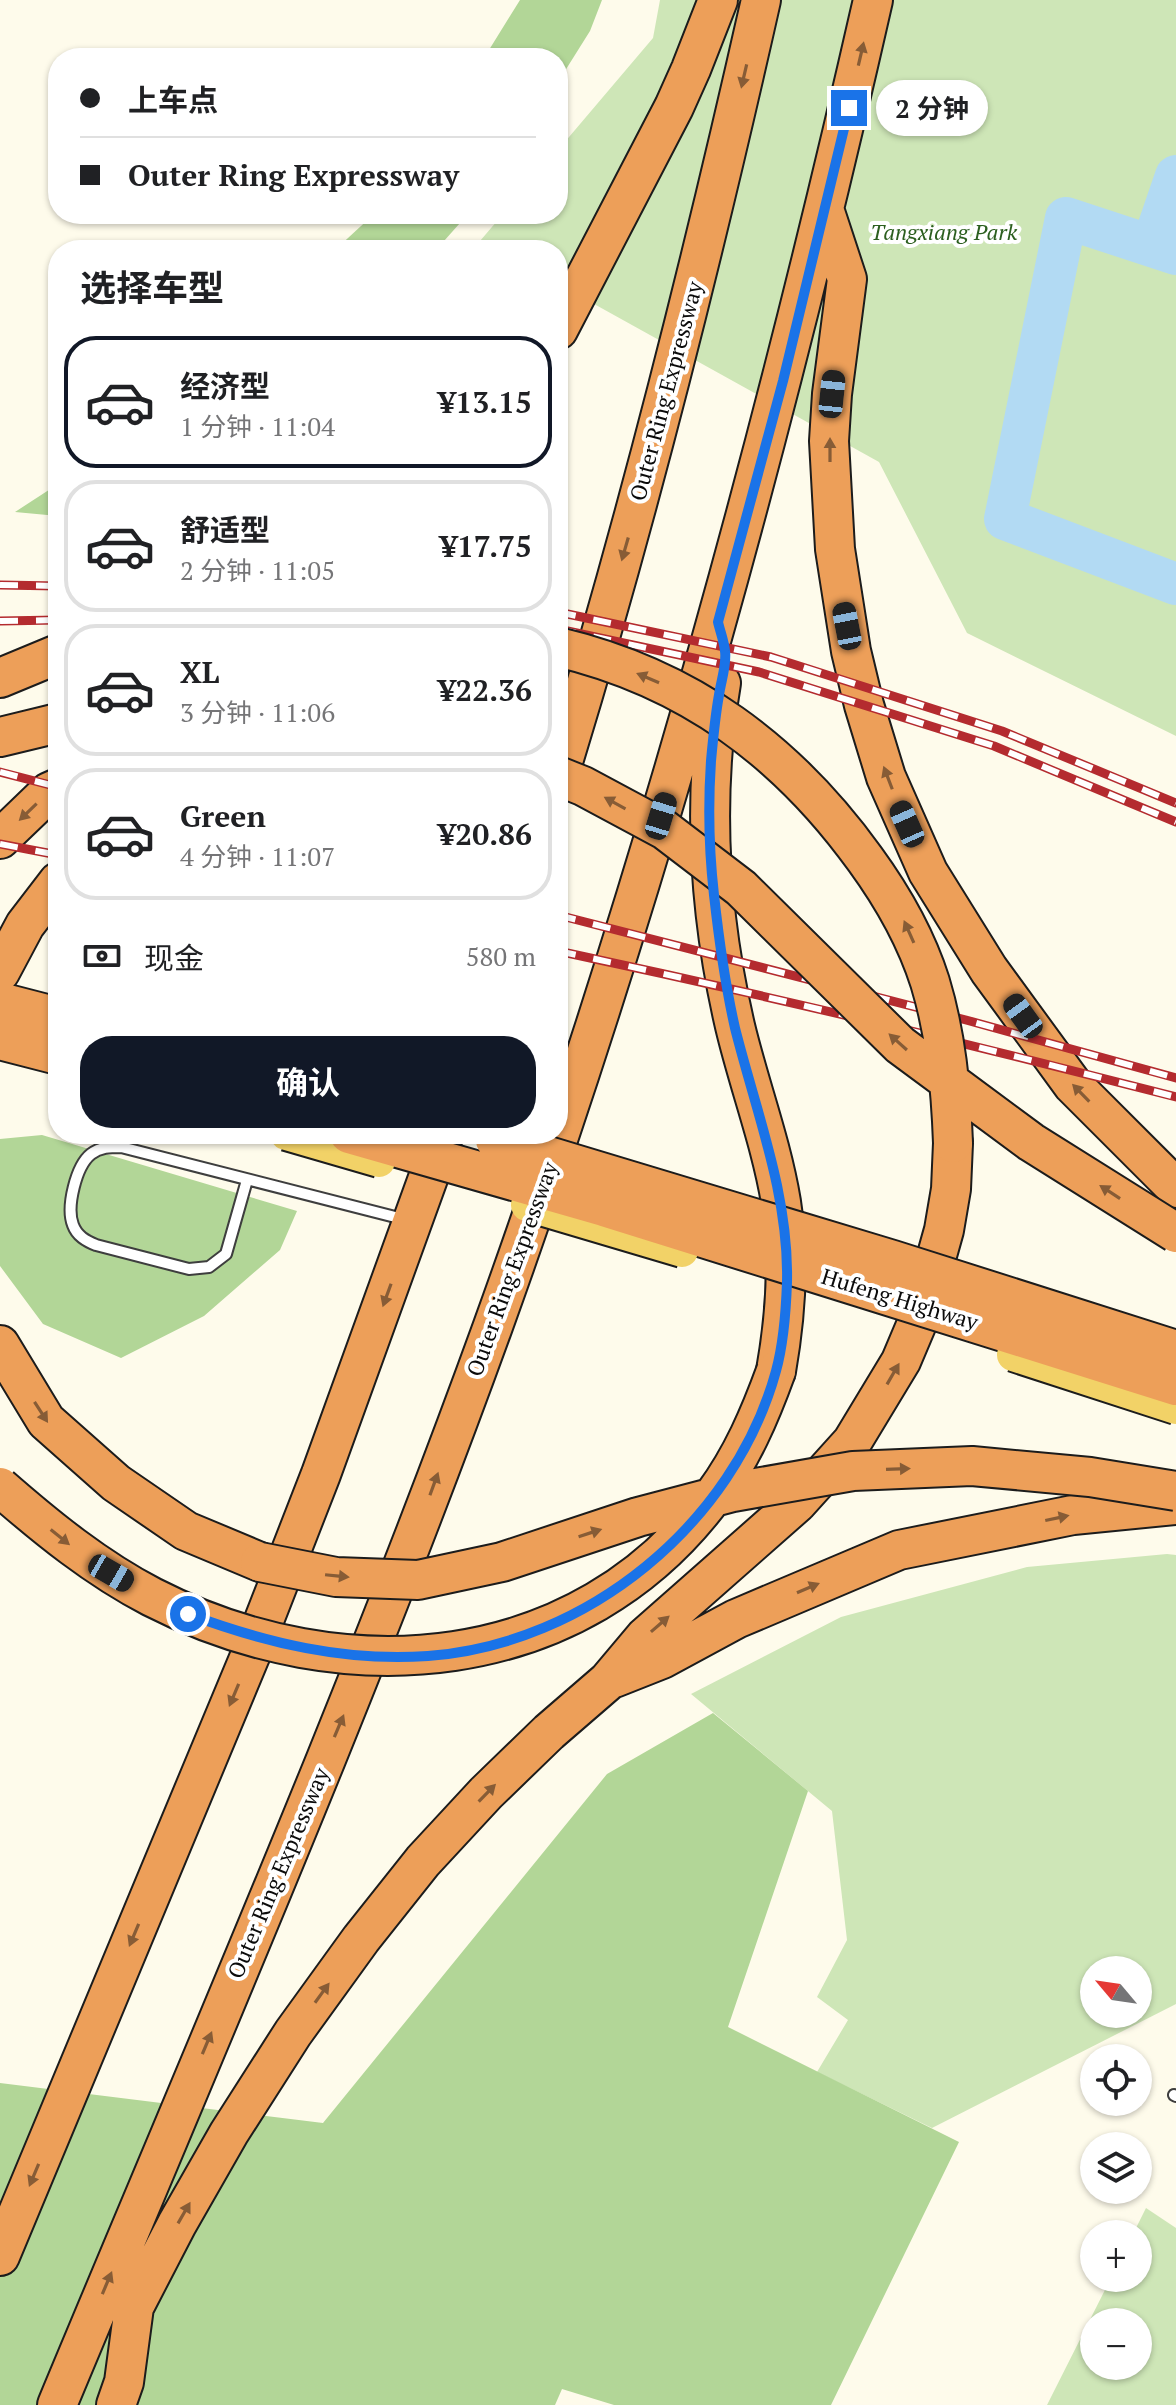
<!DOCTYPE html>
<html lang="zh">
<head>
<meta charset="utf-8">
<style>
	:root { --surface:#fff; --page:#f6f6f6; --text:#202124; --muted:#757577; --line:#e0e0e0; --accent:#111827 }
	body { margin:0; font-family:"PT Serif","Noto Sans SC",serif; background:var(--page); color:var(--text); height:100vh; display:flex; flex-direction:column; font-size:30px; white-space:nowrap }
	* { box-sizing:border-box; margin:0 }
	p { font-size:26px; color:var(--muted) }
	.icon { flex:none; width:44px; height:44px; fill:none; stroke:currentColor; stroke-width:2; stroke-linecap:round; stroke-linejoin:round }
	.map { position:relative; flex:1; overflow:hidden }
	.sheet { position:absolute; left:48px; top:240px; width:520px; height:904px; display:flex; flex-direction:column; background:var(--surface); border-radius:32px; box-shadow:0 2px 6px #0004 }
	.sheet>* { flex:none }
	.banner { position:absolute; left:48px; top:48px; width:520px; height:176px; border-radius:32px; box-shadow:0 2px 6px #0004; display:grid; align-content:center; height:176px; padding:0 32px; background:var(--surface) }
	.needle { width:52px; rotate:299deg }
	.controls { position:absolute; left:1080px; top:1956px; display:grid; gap:16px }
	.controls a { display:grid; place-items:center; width:72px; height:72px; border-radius:50%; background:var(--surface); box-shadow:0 2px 6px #0004; font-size:40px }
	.end { position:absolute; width:36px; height:36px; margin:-18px; border:10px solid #1a73e8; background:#fff; box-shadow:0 0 0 4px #fff }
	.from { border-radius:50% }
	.bubble { position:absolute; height:56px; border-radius:28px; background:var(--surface); box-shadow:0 2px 6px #0004; font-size:26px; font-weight:700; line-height:56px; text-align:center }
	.car { position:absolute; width:24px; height:48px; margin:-24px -12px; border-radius:10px; box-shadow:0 0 6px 2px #0007; background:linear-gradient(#222 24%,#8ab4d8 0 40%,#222 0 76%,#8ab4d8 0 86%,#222 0) }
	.banner b { display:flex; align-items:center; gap:28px; height:76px; font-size:30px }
	.banner b+b { border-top:2px solid var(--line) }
	.banner i { width:20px; height:20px; background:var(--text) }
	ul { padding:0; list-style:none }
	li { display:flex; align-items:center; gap:24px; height:132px; margin:0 16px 12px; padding:0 16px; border:4px solid var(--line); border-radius:32px }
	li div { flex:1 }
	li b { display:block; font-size:30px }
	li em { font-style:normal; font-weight:700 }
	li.on { border-color:var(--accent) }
	li>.icon { width:72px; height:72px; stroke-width:1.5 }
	h2 { padding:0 32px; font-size:36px; line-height:96px }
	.pay { display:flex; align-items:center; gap:20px; height:88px; padding:0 32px; font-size:30px }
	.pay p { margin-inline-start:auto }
	.primary-button { display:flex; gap:16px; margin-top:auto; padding:16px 32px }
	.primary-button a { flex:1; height:92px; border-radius:32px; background:var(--accent); color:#fff; font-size:32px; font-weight:700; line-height:92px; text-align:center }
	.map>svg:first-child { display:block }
	.green { fill:#cee6b7; fill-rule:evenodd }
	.forest { fill:#b2d697 }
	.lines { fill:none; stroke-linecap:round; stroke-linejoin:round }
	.river { stroke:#b2daf3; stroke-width:42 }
	.lane-casing { stroke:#3e3e3e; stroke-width:14 }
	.highway-casing { stroke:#1c1c1c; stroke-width:42 }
	.lane { stroke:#fff; stroke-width:10 }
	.highway { stroke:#ed9f59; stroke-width:38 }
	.rail-casing { stroke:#b42b2f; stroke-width:9 }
	.rail { stroke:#fff; stroke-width:6; stroke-dasharray:18; stroke-linecap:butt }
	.primary-bridge-casing { stroke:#1c1c1c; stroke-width:36; stroke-linecap:butt }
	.highway-bridge-casing { stroke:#1c1c1c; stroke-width:42; stroke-linecap:butt }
	.primary-bridge { stroke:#f2d267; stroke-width:32 }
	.highway-bridge { stroke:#ed9f59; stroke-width:38 }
	.oneway { fill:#875c36 }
	.route { stroke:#1a73e8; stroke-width:10 }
	.labels { text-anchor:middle; stroke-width:8; stroke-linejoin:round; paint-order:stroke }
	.park-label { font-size:22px; font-style:italic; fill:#2c5f1f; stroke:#fff }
	.street-label { font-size:22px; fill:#0b0b0b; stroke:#fff }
</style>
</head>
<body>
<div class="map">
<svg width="1176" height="2405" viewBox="0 0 1176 2405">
	<rect width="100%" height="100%" fill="#fefbeb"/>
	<path class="green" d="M 660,0 L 1176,0 L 1176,736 L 967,633 L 879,462 L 558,284 L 558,250 L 496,250 L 480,241 L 503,214 L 558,214 L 558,150 L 653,38 Z
		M 1167,1554 L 1176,1555 L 1176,2004 L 932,2128 L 817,2072 L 848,2020 L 817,1997 L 847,1940 L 832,1811 L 691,1694 L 841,1617 L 1027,1567 ZM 1094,1970 L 1138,1970 L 1138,2014 L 1094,2014 Z
		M 1146,2208 L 1176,2228 L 1176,2405 L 1047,2405 L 1111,2278 L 1138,2278 L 1138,2234 L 1133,2234 ZM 1094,2322 L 1138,2322 L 1138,2366 L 1094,2366 Z"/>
	<path class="forest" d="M 520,0 L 602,0 L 590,31 L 558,82 L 558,58 L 484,58 Z
		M 374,214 L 468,214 L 436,250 L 335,250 Z
		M 58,484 L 58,516 L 15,512 Z
		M 42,1135 L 297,1211 L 280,1250 L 204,1316 L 121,1358 L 43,1324 L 0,1266 L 0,1139 Z
		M 713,1713 L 808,1791 L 728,2027 L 959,2142 L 831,2405 L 614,2405 L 562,2389 L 555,2405 L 0,2405 L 0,2083 L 323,2123 L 607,1774 Z"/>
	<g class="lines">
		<path class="river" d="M 1152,246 L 1176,176
			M 1176,254 L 1066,218 L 1005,519 L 1176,584"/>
		<g class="lane-casing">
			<path id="lane" d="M 247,1180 L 226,1254 L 209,1267 L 189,1269 L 96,1245 C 86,1241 77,1236 73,1225 C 66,1207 76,1166 91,1154 C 100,1147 110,1147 121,1147 L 407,1220
				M 1174,2095 L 1176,2096"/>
		</g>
		<g class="highway-casing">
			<path id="highway" d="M 825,212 L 847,279 L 832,394 L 829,441 L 835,549 L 851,651 L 864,705 L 886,777 L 928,872 L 989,970 L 1073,1085 L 1176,1188
				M 558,330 L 674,107 L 691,69 L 718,0
				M 0,678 L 58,654
				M 721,683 C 702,797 709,914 735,1026 C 749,1085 771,1142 781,1202 C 790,1259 786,1314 776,1371
				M 0,737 L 58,723
				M 558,778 C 637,522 702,262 761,0
				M 0,839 L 49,792 L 58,788
				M 0,972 L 25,925 L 58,882
				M 0,1002 L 58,1017
				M 0,1040 L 58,1055
				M 0,1345 L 46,1421 L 116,1483 L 186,1531 L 260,1562
				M 614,1678 L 662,1659 L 736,1619 L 899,1550 L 1073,1515 L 1176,1505
				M 0,2256 L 250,1656 L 321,1474 L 444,1134
				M 57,2405 C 206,2047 361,1691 493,1326 C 649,893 771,449 873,0
				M 116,2405 L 124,2382 L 134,2307 L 177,2224 L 229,2133 L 293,2033 L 361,1939 L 423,1861 L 486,1793 L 549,1732 L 608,1681 L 645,1637 L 797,1503 L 852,1442 L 901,1361 L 920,1316 L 944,1230 L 951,1189 L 953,1143"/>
		</g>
		<use href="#lane" class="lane"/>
		<use href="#highway" class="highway"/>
		<g class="rail-casing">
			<path id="rail" d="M 0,585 L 58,586
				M 558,612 L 771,657 L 1002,731 L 1176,803
				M 0,621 L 58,620
				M 558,629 L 759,672 L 994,746 L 1176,822
				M 0,772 L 58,787
				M 0,844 L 58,855
				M 558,915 L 966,1020 L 1176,1078
				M 558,951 C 765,995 971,1044 1176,1097"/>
		</g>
		<use href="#rail" class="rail"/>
		<g class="primary-bridge-casing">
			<path id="primary-bridge" d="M 286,1134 L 379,1161
				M 527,1205 L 682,1251
				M 1013,1355 L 1176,1408"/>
		</g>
		<g class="highway-bridge-casing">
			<path id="highway-bridge" d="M 558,647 C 689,678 787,751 865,859 C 892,896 916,938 930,982 C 946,1035 951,1088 953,1143
				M 558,776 L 583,786 L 665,830 L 741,888 L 900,1045 L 1031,1142 L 1176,1233
				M 349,1134 L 604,1207 L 1176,1386
				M 495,1140 L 893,1260 L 1176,1350
				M 0,1487 C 47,1528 96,1568 152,1597 C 343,1695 580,1677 714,1495 C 742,1457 760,1415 776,1371
				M 260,1562 L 336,1577 L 418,1580 L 502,1562 L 638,1517 L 733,1492 L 853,1471 L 972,1466 L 1090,1477 L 1176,1491"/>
		</g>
		<use href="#primary-bridge" class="primary-bridge"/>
		<use href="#highway-bridge" class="highway-bridge"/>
	</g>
	<defs><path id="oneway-solid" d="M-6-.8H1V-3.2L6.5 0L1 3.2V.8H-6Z" transform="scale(2)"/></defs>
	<g class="oneway">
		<use href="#oneway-solid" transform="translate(861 54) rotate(-77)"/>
		<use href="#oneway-solid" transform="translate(744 76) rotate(103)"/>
		<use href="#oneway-solid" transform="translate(830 450) rotate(-90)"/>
		<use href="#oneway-solid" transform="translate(625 549) rotate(106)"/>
		<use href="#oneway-solid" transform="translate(648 678) rotate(-157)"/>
		<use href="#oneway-solid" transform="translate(888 778) rotate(-111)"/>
		<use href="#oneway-solid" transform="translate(615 803) rotate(-151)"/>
		<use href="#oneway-solid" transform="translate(28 812) rotate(136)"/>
		<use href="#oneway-solid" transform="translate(909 932) rotate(-114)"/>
		<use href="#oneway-solid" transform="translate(898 1042) rotate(-138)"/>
		<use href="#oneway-solid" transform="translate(1081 1093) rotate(-134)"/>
		<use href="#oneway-solid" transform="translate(1110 1192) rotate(-147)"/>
		<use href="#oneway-solid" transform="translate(387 1295) rotate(110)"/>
		<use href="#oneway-solid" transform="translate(893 1374) rotate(-60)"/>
		<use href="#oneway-solid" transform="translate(41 1412) rotate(57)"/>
		<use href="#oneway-solid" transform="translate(898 1469) rotate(-2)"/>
		<use href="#oneway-solid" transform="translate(434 1484) rotate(-70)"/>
		<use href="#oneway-solid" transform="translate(1057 1518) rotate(-12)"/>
		<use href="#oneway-solid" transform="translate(590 1533) rotate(-18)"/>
		<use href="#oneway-solid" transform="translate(60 1537) rotate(39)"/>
		<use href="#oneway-solid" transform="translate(337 1576) rotate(6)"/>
		<use href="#oneway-solid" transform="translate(808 1588) rotate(-23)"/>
		<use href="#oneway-solid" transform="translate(660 1624) rotate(-41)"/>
		<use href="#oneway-solid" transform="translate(234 1695) rotate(113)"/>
		<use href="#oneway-solid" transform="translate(339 1726) rotate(-67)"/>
		<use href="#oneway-solid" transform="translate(487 1793) rotate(-46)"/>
		<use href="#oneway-solid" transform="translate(134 1935) rotate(113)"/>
		<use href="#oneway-solid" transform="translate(322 1993) rotate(-54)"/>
		<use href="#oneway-solid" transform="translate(207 2043) rotate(-67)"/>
		<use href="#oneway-solid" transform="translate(34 2175) rotate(113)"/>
		<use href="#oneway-solid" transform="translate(184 2213) rotate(-60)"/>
		<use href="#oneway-solid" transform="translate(107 2283) rotate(-67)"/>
	</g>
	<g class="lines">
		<path class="route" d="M 188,1614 C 266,1643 345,1662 428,1656 C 587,1644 734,1524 776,1371 C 784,1342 786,1311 787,1282 C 789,1194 756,1112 735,1028 C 725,984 719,940 714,895 C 709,851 708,805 711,761 C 713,739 715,717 719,695 C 721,681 727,664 725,651 C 724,641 720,631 718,622 L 783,381 L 849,108"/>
	</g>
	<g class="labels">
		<g class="park-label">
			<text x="944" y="240">Tangxiang Park</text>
		</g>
		<g class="street-label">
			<text transform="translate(666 391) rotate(-75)" y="8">Outer Ring Expressway</text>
			<text transform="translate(512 1269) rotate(-70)" y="8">Outer Ring Expressway</text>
			<text transform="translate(900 1299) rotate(17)" y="8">Hufeng Highway</text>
			<text transform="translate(278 1873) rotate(-67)" y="8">Outer Ring Expressway</text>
		</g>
	</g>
</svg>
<div class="controls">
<a><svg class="needle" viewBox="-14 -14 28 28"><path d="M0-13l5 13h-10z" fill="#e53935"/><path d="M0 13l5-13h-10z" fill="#757577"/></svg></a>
<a><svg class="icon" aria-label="locate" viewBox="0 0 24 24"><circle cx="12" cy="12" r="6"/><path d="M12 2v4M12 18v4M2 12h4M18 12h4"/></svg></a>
<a><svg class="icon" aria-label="layers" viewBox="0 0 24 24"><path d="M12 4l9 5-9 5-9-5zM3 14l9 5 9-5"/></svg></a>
<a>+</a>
<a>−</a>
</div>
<i class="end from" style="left:188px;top:1614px"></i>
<i class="end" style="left:849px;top:108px"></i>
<div class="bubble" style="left:876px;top:80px;width:112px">2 分钟</div>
<i class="car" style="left:832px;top:394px;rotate:6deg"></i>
<i class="car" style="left:847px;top:626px;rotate:349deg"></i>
<i class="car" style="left:661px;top:816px;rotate:17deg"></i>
<i class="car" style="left:907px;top:824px;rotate:336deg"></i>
<i class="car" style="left:1023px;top:1016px;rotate:324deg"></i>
<i class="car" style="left:111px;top:1573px;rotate:120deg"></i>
<div class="banner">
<b><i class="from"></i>上车点</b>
<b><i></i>Outer Ring Expressway</b>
</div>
<section class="sheet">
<h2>选择车型</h2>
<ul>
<li class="on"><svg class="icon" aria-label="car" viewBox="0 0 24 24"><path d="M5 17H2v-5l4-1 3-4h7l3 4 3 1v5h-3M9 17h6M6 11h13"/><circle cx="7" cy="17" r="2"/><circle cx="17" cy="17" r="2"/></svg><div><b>经济型</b><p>1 分钟 · 11:04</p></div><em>¥13.15</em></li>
<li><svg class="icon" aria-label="car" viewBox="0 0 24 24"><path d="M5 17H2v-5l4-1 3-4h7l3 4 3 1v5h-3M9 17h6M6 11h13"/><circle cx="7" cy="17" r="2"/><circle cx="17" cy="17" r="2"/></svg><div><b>舒适型</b><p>2 分钟 · 11:05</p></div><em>¥17.75</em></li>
<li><svg class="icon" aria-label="car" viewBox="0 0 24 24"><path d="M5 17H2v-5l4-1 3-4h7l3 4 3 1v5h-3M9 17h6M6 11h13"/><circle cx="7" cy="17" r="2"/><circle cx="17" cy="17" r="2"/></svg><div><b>XL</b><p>3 分钟 · 11:06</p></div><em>¥22.36</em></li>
<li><svg class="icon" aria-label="car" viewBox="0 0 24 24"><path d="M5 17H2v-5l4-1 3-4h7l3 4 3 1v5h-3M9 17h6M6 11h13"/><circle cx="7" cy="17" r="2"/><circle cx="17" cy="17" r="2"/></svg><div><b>Green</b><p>4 分钟 · 11:07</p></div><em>¥20.86</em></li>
</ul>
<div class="pay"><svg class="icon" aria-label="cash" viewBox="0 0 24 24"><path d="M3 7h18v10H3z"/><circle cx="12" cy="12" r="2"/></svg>现金<p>580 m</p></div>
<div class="primary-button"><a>确认</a></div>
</section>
</div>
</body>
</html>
